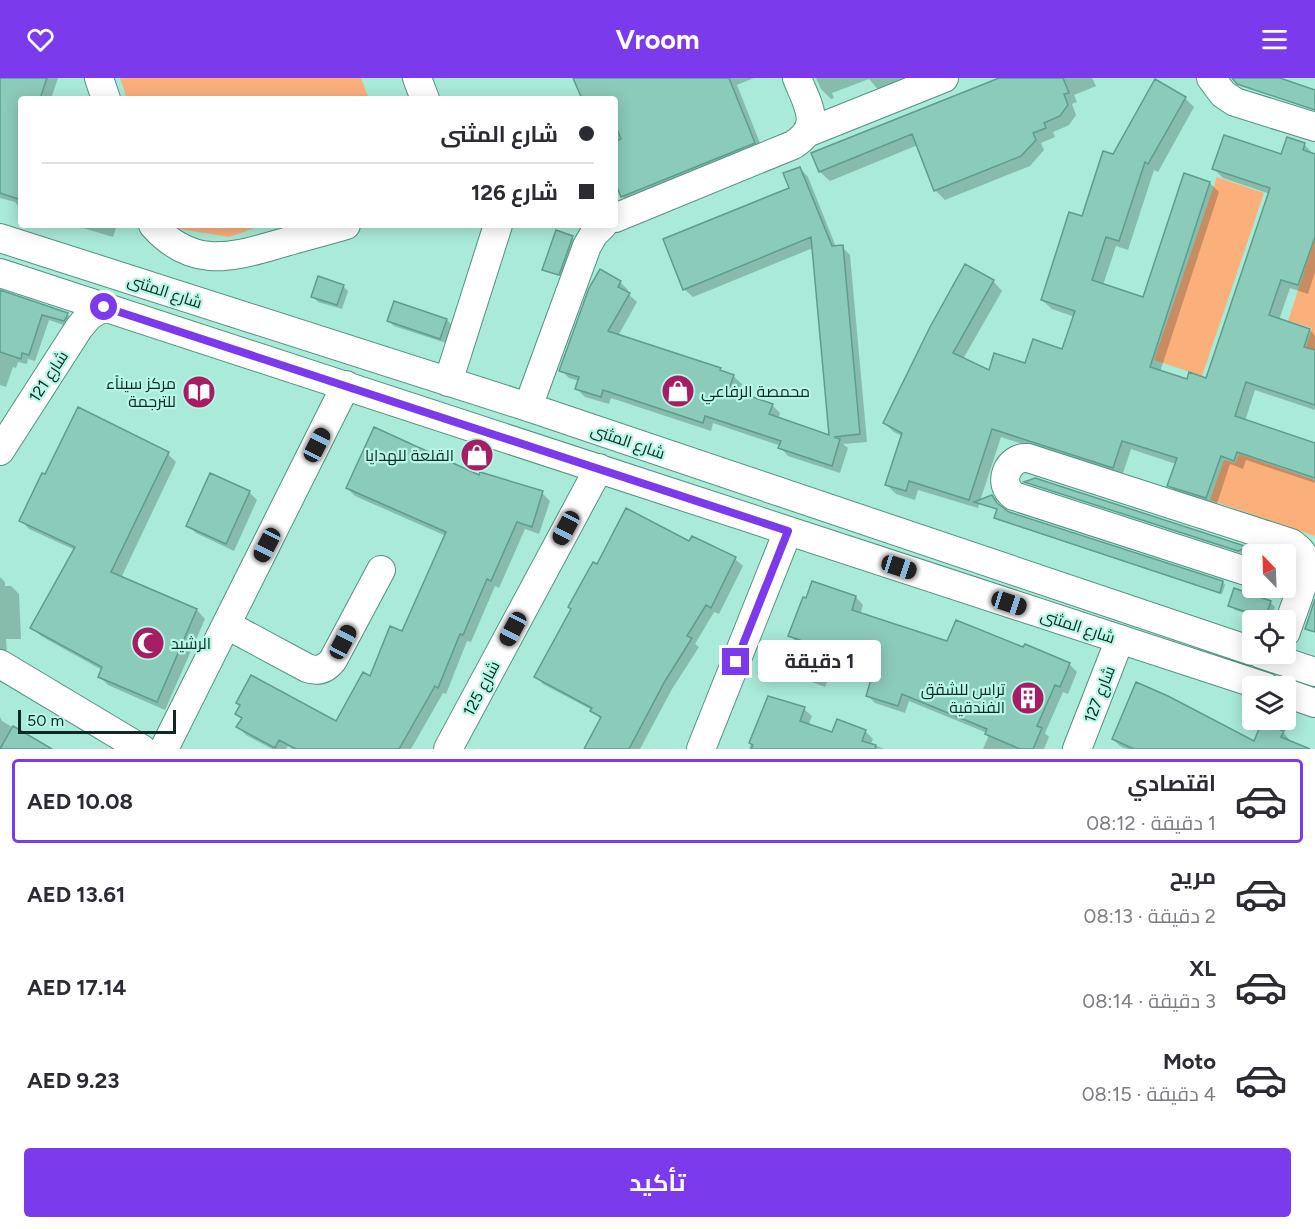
<!DOCTYPE html>
<html lang="ar">
<head>
<meta charset="utf-8">
<style>
	:root { --surface:#fff; --page:#f7f7f7; --text:#2b2b33; --muted:#7c7c81; --line:#e1e1e2; --accent:#7c3aed }
	body { margin:0; font-family:Figtree,Cairo,sans-serif; background:var(--page); color:var(--text); direction:rtl; height:100vh; display:flex; flex-direction:column; font-size:22px; white-space:nowrap }
	* { box-sizing:border-box; margin:0 }
	p { font-size:20px; color:var(--muted) }
	.icon { flex:none; width:33px; height:33px; fill:none; stroke:currentColor; stroke-width:2; stroke-linecap:round; stroke-linejoin:round }
	.map { position:relative; height:671px; overflow:hidden; direction:ltr }
	.side { display:flex; flex-direction:column; background:var(--surface); flex:1 }
	.side>* { flex:none }
	.hud { position:absolute; left:18px; top:18px; width:600px; height:132px; border-radius:6px; box-shadow:0 3px 15px #0003; direction:rtl; display:grid; align-content:center; height:132px; padding:0 24px; background:var(--surface) }
	.needle { width:39px; rotate:337deg }
	.fabs { position:absolute; left:1242px; top:466px; display:grid; gap:12px }
	.fabs a { display:grid; place-items:center; width:54px; height:54px; border-radius:6px; background:var(--surface); box-shadow:0 3px 15px #0003; font-size:30px }
	.scale { position:absolute; left:18px; bottom:15px; width:158px; box-sizing:border-box; padding-left:6px; border:3px solid #0e2923; border-top:0; font-size:16px; line-height:21px; white-space:nowrap; color:#0e2923; -webkit-text-stroke:4px #b6f7e6; paint-order:stroke }
	.end { position:absolute; width:27px; height:27px; margin:-14px; border:8px solid #7c3aed; background:#fff; box-shadow:0 0 0 3px #fff }
	.from { border-radius:50% }
	.bubble { position:absolute; height:42px; border-radius:6px; background:var(--surface); box-shadow:0 3px 15px #0003; font-size:20px; font-weight:700; line-height:42px; text-align:center; direction:rtl }
	.car { position:absolute; width:18px; height:36px; margin:-18px -9px; border-radius:8px; box-shadow:0 0 4px 2px #0007; background:linear-gradient(#222 24%,#8ab4d8 0 40%,#222 0 76%,#8ab4d8 0 86%,#222 0) }
	.hud b { display:flex; align-items:center; gap:21px; height:57px; font-size:22px }
	.hud b+b { border-top:2px solid var(--line) }
	.hud i { width:15px; height:15px; background:var(--text) }
	ul { padding:10px 0 0; list-style:none }
	li { display:flex; align-items:center; gap:18px; height:84px; margin:0 12px 9px; padding:0 12px; border:3px solid transparent; border-radius:6px }
	li div { flex:1 }
	li b { display:block; font-size:22px }
	li em { font-style:normal; font-weight:700 }
	li.current { border-color:var(--accent) }
	li>.icon { width:54px; height:54px; stroke-width:1.5 }
	.action { display:flex; gap:12px; margin-top:auto; padding:12px 24px }
	.action a { flex:1; height:69px; border-radius:6px; background:var(--accent); color:#fff; font-size:24px; font-weight:700; line-height:69px; text-align:center }
	header { display:flex; justify-content:space-between; align-items:center; height:78px; padding:0 24px; background:var(--accent); color:#fff; font-size:27px; font-weight:700 }
	.map>svg:first-child { display:block }
	.green { fill:#fbb07b }
	.shadow { fill:#0003 }
	.building { fill:#8bcbba; stroke:#5e9d8d; stroke-width:1.5 }
	.lines { fill:none; stroke-linecap:round; stroke-linejoin:round }
	.minor-casing { stroke:#529181; stroke-width:30 }
	.minor { stroke:#fff; stroke-width:28 }
	.route { stroke:#7c3aed; stroke-width:8 }
	.labels { text-anchor:middle; stroke-width:4.5; stroke-linejoin:round; paint-order:stroke }
	.street-label { font-size:16px; fill:#0e2923; stroke:#b6f7e6 }
	.poi-label { font-size:16px; fill:#0e2923; stroke:#b6f7e6; text-anchor:end }
</style>
</head>
<body>
<header><svg class="icon" aria-label="menu" viewBox="0 0 24 24"><path d="M4 6h16M4 12h16M4 18h16"/></svg>Vroom<svg class="icon" aria-label="heart" viewBox="0 0 24 24"><path d="M12 20l-8-8c-3-5 5-10 8-4 3-6 11-1 8 4z"/></svg></header>
<div class="map">
<svg width="1315" height="671" viewBox="0 0 1315 671">
	<rect width="100%" height="100%" fill="#a9ead8"/>
	<path class="green" d="M 120,0 L 361,0 L 369,21 L 127,21 Z
		M 1217,99 L 1264,115 L 1202,298 L 1154,282 Z
		M 173,147 L 263,147 L 229,159 L 174,150 Z
		M 1315,160 L 1315,272 L 1306,269 L 1312,250 L 1288,243 Z
		M 1239,376 L 1315,402 L 1315,458 L 1210,422 L 1224,382 L 1235,385 Z"/>
	<path class="shadow" d="M 0,0 L 58,0 L 51,21 L 21,21 L 21,131 L 15,124 L 0,120 Z
		M 575,0 L 754,0 L 737,7 L 764,75 L 632,129 L 622,118 L 615,100 L 615,21 L 583,21 Z
		M 816,0 L 919,0 L 881,15 L 869,1 L 832,15 L 834,20 L 831,21 L 821,11 Z
		M 1003,0 L 1092,0 L 1096,8 L 1074,17 L 1077,24 L 1072,26 L 1076,37 L 1069,47 L 1053,54 L 1055,59 L 1041,65 L 1044,72 L 1030,88 L 945,122 L 935,112 L 918,67 L 830,103 L 820,94 Z
		M 1185,20 L 1194,29 L 1158,94 L 1154,92 L 1128,172 L 1116,168 L 1103,207 L 1144,221 L 1210,105 L 1219,114 L 1160,294 L 1188,303 L 1207,302 L 1270,116 L 1223,100 L 1214,91 L 1282,78 L 1304,66 L 1315,78 L 1315,194 L 1308,216 L 1290,210 L 1279,242 L 1310,252 L 1315,258 L 1315,332 L 1255,312 L 1245,343 L 1315,366 L 1315,405 L 1246,382 L 1243,391 L 1230,386 L 1216,429 L 1178,416 L 1169,407 L 1176,386 L 1131,371 L 1122,398 L 1001,359 L 980,423 L 998,427 L 1008,435 L 1223,504 L 1225,507 L 1222,516 L 998,442 L 995,440 L 998,432 L 979,426 L 978,430 L 918,412 L 915,422 L 896,416 L 887,407 L 902,358 L 894,354 L 884,345 L 993,203 L 1002,213 L 963,281 L 990,294 L 1026,287 L 1063,273 L 1075,239 L 1052,231 L 1042,222 L 1114,78 Z
		M 800,90 L 808,99 L 836,169 L 842,169 L 850,177 L 867,364 L 843,366 L 848,370 L 840,395 L 788,378 L 780,369 L 781,368 L 713,345 L 711,353 L 611,320 L 609,326 L 585,319 L 577,311 L 579,303 L 569,300 L 561,292 L 620,204 L 628,212 L 627,215 L 637,224 L 618,258 L 720,292 L 733,298 L 742,306 L 738,316 L 772,327 L 780,335 L 778,341 L 830,359 L 813,170 L 693,219 L 684,211 L 791,111 Z
		M 73,147 L 117,147 L 113,159 Z
		M 557,154 L 575,162 L 561,198 L 544,192 Z
		M 343,208 L 348,213 L 342,231 L 318,224 L 313,219 Z
		M 0,214 L 67,236 L 73,242 L 70,249 L 49,242 L 35,283 L 28,281 L 27,286 L 18,284 L 16,290 L 13,289 L 6,309 L 0,307 Z
		M 447,242 L 452,247 L 446,265 L 394,248 L 389,243 Z
		M 168,376 L 176,384 L 121,500 L 197,532 L 205,541 L 165,632 L 108,607 L 100,599 L 102,592 L 41,558 L 32,550 L 75,472 L 29,451 L 21,442 Z
		M 480,399 L 542,415 L 550,423 L 539,456 L 525,451 L 499,510 L 495,508 L 471,564 L 467,563 L 446,616 L 443,615 L 411,671 L 292,671 L 288,668 L 286,671 L 272,671 L 246,657 L 238,649 L 243,641 L 237,636 L 336,645 L 403,555 L 446,458 L 355,418 L 347,410 Z
		M 1035,401 L 1248,470 L 1249,471 L 1241,475 L 1027,405 Z
		M 249,414 L 257,422 L 234,473 L 196,455 L 188,448 Z
		M 690,465 L 735,481 L 743,488 L 719,536 L 714,534 L 695,566 L 699,569 L 672,611 L 640,671 L 585,671 L 601,641 L 592,632 L 543,606 L 536,598 L 597,488 Z
		M 0,499 L 5,504 L 5,508 L 11,508 L 19,516 L 21,561 L 6,561 L 7,575 L 0,575 Z
		M 813,505 L 856,519 L 863,527 L 860,537 L 948,565 L 1024,571 L 1069,586 L 1077,594 L 1068,616 L 1063,614 L 1045,655 L 1049,659 L 1044,671 L 983,671 L 989,657 L 987,655 L 909,623 L 905,635 L 875,625 L 867,617 L 872,602 L 867,597 L 835,587 L 830,602 L 828,602 L 825,609 L 799,599 L 792,591 L 800,567 L 790,558 Z
		M 1270,524 L 1275,529 L 1270,543 L 1235,532 L 1230,527 Z
		M 769,620 L 804,631 L 812,638 L 808,648 L 833,655 L 865,653 L 873,661 L 871,666 L 885,671 L 749,671 Z
		M 0,639 L 2,643 L 49,671 L 0,671 Z
		M 1283,654 L 1297,671 L 1127,671 L 1120,668 L 1113,661 L 1255,665 Z"/>
	<path class="building" d="M 0,0 L 47,0 L 40,21 L 21,21 L 21,122 L 0,115 Z
		M 573,0 L 729,0 L 755,65 L 621,119 L 615,104 L 615,64 L 621,61 L 615,46 L 615,21 L 582,21 Z
		M 999,0 L 1063,0 L 1069,15 L 1064,16 L 1068,27 L 1060,38 L 1044,45 L 1046,50 L 1033,55 L 1036,62 L 1021,78 L 934,113 L 912,56 L 819,94 L 811,75 Z
		M 1232,0 L 1280,0 L 1315,12 L 1315,32 L 1237,6 Z
		M 1155,1 L 1186,19 L 1148,86 L 1145,84 L 1119,163 L 1106,159 L 1092,202 L 1143,219 L 1184,95 L 1210,104 L 1150,289 L 1187,301 L 1189,294 L 1206,300 L 1270,110 L 1212,91 L 1224,57 L 1281,76 L 1287,59 L 1305,65 L 1303,72 L 1315,76 L 1315,159 L 1298,207 L 1281,202 L 1269,237 L 1310,251 L 1304,269 L 1315,272 L 1315,327 L 1246,304 L 1235,338 L 1315,365 L 1315,400 L 1237,374 L 1234,383 L 1221,378 L 1206,420 L 1167,408 L 1177,380 L 1122,363 L 1113,390 L 992,351 L 969,422 L 909,403 L 906,413 L 885,407 L 902,355 L 883,345 L 930,249 L 965,186 L 994,202 L 953,275 L 989,292 L 994,275 L 1025,285 L 1033,261 L 1062,271 L 1075,233 L 1041,222 L 1069,134 L 1082,138 L 1103,73 L 1113,76 Z
		M 800,89 L 832,168 L 843,167 L 860,356 L 834,359 L 840,361 L 832,388 L 778,370 L 781,363 L 705,338 L 703,345 L 603,312 L 601,319 L 575,311 L 579,299 L 559,293 L 589,210 L 600,191 L 621,203 L 618,209 L 630,215 L 608,253 L 721,290 L 720,292 L 734,297 L 729,311 L 773,326 L 769,336 L 829,357 L 811,159 L 683,212 L 663,161 L 789,110 L 783,95 Z
		M 556,152 L 573,158 L 559,197 L 542,192 Z
		M 318,198 L 344,207 L 337,227 L 311,219 Z
		M 0,212 L 68,235 L 66,240 L 64,243 L 42,237 L 29,277 L 22,275 L 21,281 L 0,274 Z
		M 394,223 L 447,241 L 440,261 L 387,243 Z
		M 78,329 L 169,374 L 111,494 L 197,531 L 157,624 L 98,599 L 102,589 L 30,550 L 75,469 L 19,443 L 42,395 L 45,396 Z
		M 374,349 L 479,397 L 480,394 L 543,413 L 532,449 L 517,444 L 491,503 L 487,501 L 463,557 L 460,556 L 438,610 L 435,608 L 399,671 L 296,671 L 279,662 L 275,670 L 236,649 L 242,640 L 235,636 L 240,627 L 236,625 L 251,597 L 336,643 L 363,594 L 370,598 L 390,548 L 402,553 L 446,454 L 346,410 Z
		M 210,395 L 250,413 L 226,466 L 186,448 Z
		M 1035,400 L 1248,469 L 1238,473 L 1024,404 Z
		M 992,417 L 997,425 L 1009,434 L 1223,503 L 1220,515 L 994,440 L 997,431 L 974,424 Z
		M 626,430 L 689,463 L 692,458 L 736,479 L 711,530 L 706,527 L 687,558 L 692,560 L 665,603 L 629,671 L 584,671 L 601,639 L 590,633 L 592,630 L 534,599 L 571,531 L 568,529 L 593,484 L 597,486 Z
		M 812,503 L 856,518 L 852,532 L 947,563 L 956,542 L 1023,569 L 1025,566 L 1070,585 L 1060,609 L 1055,607 L 1037,648 L 1042,650 L 1033,671 L 1020,671 L 985,656 L 987,651 L 902,616 L 898,628 L 866,618 L 872,598 L 863,595 L 864,591 L 828,580 L 822,595 L 820,595 L 818,602 L 790,592 L 800,562 L 788,558 L 803,519 L 806,520 Z
		M 1234,510 L 1271,523 L 1265,540 L 1228,528 Z
		M 1315,521 L 1315,554 L 1305,551 Z
		M 1136,604 L 1168,618 L 1254,663 L 1262,644 L 1284,653 L 1281,659 L 1310,671 L 1134,671 L 1112,661 Z
		M 768,618 L 805,629 L 800,643 L 832,654 L 837,641 L 866,652 L 862,663 L 876,667 L 875,671 L 751,671 L 753,667 L 749,665 Z
		M 13,648 L 52,671 L 0,671 Z"/>
	<g class="lines">
		<g class="minor-casing">
			<path id="minor" d="M 99,0 L 106,21
				M 417,0 L 425,21
				M 1211,0 L 1223,16 L 1235,24 L 1315,49
				M 809,54 L 944,0
				M 615,140 L 793,67 C 824,48 807,26 797,0
				M 153,147 C 190,189 227,181 275,167 C 299,160 322,154 346,147
				M 0,160 L 528,329 L 1252,573
				M 0,195 L 1266,609
				M 448,304 L 498,147
				M 528,329 L 587,168 L 594,156 L 603,147
				M 0,373 L 79,250 L 89,238 L 104,229
				M 1252,495 L 1014,418 C 996,406 1008,378 1028,380 L 1291,465 C 1298,470 1304,475 1306,484 C 1308,499 1291,537 1286,554
				M 227,547 L 307,590 C 318,594 326,591 333,582 L 381,492
				M 1261,576 L 1315,594
				M 0,586 L 142,671
				M 1286,615 L 1315,625
				M 164,671 L 346,307
				M 448,671 L 599,390
				M 701,671 L 788,453
				M 1077,671 L 1120,561"/>
		</g>
		<use href="#minor" class="minor"/>
	</g>
	<g class="lines">
		<path class="route" d="M 104,229 L 788,453 L 736,584"/>
	</g>
	<defs>
		<g id="shop-disc" transform="scale(1.725)"><circle r="9.5" fill="#a71d63" stroke="#b6f7e6"/><path d="M-5-2.5h2.3a2.7 3.5 0 0 1 5.4 0H5L5.5 6h-11ZM-1.5-2.5h3a1.5 2.3 0 0 0-3 0Z" fill="#fff"/></g>
		<g id="library-disc" transform="scale(1.725)"><circle r="9.5" fill="#a71d63" stroke="#b6f7e6"/><path d="M-6-4Q-3-5.5-.7-3.5V5Q-3 3-6 4ZM6-4Q3-5.5 .7-3.5V5Q3 3 6 4Z" fill="#fff"/></g>
		<g id="mosque-disc" transform="scale(1.725)"><circle r="9.5" fill="#a71d63" stroke="#b6f7e6"/><path d="M3.5-4.9A6 6 0 1 0 3.5 4.9A5 5 0 1 1 3.5-4.9Z" fill="#fff"/></g>
		<g id="building-disc" transform="scale(1.725)"><circle r="9.5" fill="#a71d63" stroke="#b6f7e6"/><path d="M-4-6H4V6H1V3H-1V6H-4ZM-2.5-4.3h1.7v1.8h-1.7ZM.8-4.3h1.7v1.8H.8ZM-2.5-1h1.7V.8h-1.7ZM.8-1h1.7V.8H.8Z" fill="#fff"/></g>
	</defs>
	<g fill-rule="evenodd">
		<use href="#shop-disc" x="678" y="313"/>
		<use href="#library-disc" x="199" y="314"/>
		<use href="#shop-disc" x="477" y="377"/>
		<use href="#mosque-disc" x="148" y="565"/>
		<use href="#building-disc" x="1028" y="620"/>
	</g>
	<g class="labels">
		<g class="street-label">
			<text transform="translate(165 213) rotate(18)" y="6">شارع المثنى</text>
			<text transform="translate(48 298) rotate(-57)" y="6">شارع 121</text>
			<text transform="translate(628 363) rotate(19)" y="6">شارع المثنى</text>
			<text transform="translate(1078 548) rotate(18)" y="6">شارع المثنى</text>
			<text transform="translate(481 610) rotate(-62)" y="6">شارع 125</text>
			<text transform="translate(1099 616) rotate(-69)" y="6">شارع 127</text>
		</g>
		<g class="poi-label">
			<text x="176" y="311">مركز سيناًء<tspan x="176" dy="18">للترجمة</tspan></text>
			<text x="701" y="319" text-anchor="start">محمصة الرفاعي</text>
			<text x="454" y="383">القلعة للهدايا</text>
			<text x="171" y="571" text-anchor="start">الرشيد</text>
			<text x="1005" y="617">تراس للشقق<tspan x="1005" dy="18">الفندقية</tspan></text>
		</g>
	</g>
</svg>
<div class="fabs">
<a><svg class="needle" viewBox="-14 -14 28 28"><path d="M0-13l5 13h-10z" fill="#e53935"/><path d="M0 13l5-13h-10z" fill="#7c7c81"/></svg></a>
<a><svg class="icon" aria-label="locate" viewBox="0 0 24 24"><circle cx="12" cy="12" r="6"/><path d="M12 2v4M12 18v4M2 12h4M18 12h4"/></svg></a>
<a><svg class="icon" aria-label="layers" viewBox="0 0 24 24"><path d="M12 4l9 5-9 5-9-5zM3 14l9 5 9-5"/></svg></a>
</div>
<div class="scale">50 m</div>
<i class="end from" style="left:104px;top:229px"></i>
<i class="end" style="left:736px;top:584px"></i>
<div class="bubble" style="left:758px;top:562px;width:123px">1 دقيقة</div>
<i class="car" style="left:317px;top:367px;rotate:27deg"></i>
<i class="car" style="left:566px;top:450px;rotate:208deg"></i>
<i class="car" style="left:267px;top:467px;rotate:207deg"></i>
<i class="car" style="left:899px;top:489px;rotate:108deg"></i>
<i class="car" style="left:1009px;top:525px;rotate:108deg"></i>
<i class="car" style="left:513px;top:551px;rotate:208deg"></i>
<i class="car" style="left:343px;top:564px;rotate:28deg"></i>
<div class="hud">
<b><i class="from"></i>شارع المثنى</b>
<b><i></i>شارع 126</b>
</div>
</div>
<section class="side">
<ul>
<li class="current"><svg class="icon" aria-label="car" viewBox="0 0 24 24"><path d="M5 17H2v-5l4-1 3-4h7l3 4 3 1v5h-3M9 17h6M6 11h13"/><circle cx="7" cy="17" r="2"/><circle cx="17" cy="17" r="2"/></svg><div><b>اقتصادي</b><p>1 دقيقة · 08:12</p></div><em>AED 10.08</em></li>
<li><svg class="icon" aria-label="car" viewBox="0 0 24 24"><path d="M5 17H2v-5l4-1 3-4h7l3 4 3 1v5h-3M9 17h6M6 11h13"/><circle cx="7" cy="17" r="2"/><circle cx="17" cy="17" r="2"/></svg><div><b>مريح</b><p>2 دقيقة · 08:13</p></div><em>AED 13.61</em></li>
<li><svg class="icon" aria-label="car" viewBox="0 0 24 24"><path d="M5 17H2v-5l4-1 3-4h7l3 4 3 1v5h-3M9 17h6M6 11h13"/><circle cx="7" cy="17" r="2"/><circle cx="17" cy="17" r="2"/></svg><div><b>XL</b><p>3 دقيقة · 08:14</p></div><em>AED 17.14</em></li>
<li><svg class="icon" aria-label="car" viewBox="0 0 24 24"><path d="M5 17H2v-5l4-1 3-4h7l3 4 3 1v5h-3M9 17h6M6 11h13"/><circle cx="7" cy="17" r="2"/><circle cx="17" cy="17" r="2"/></svg><div><b>Moto</b><p>4 دقيقة · 08:15</p></div><em>AED 9.23</em></li>
</ul>
<div class="action"><a>تأكيد</a></div>
</section>
</body>
</html>
